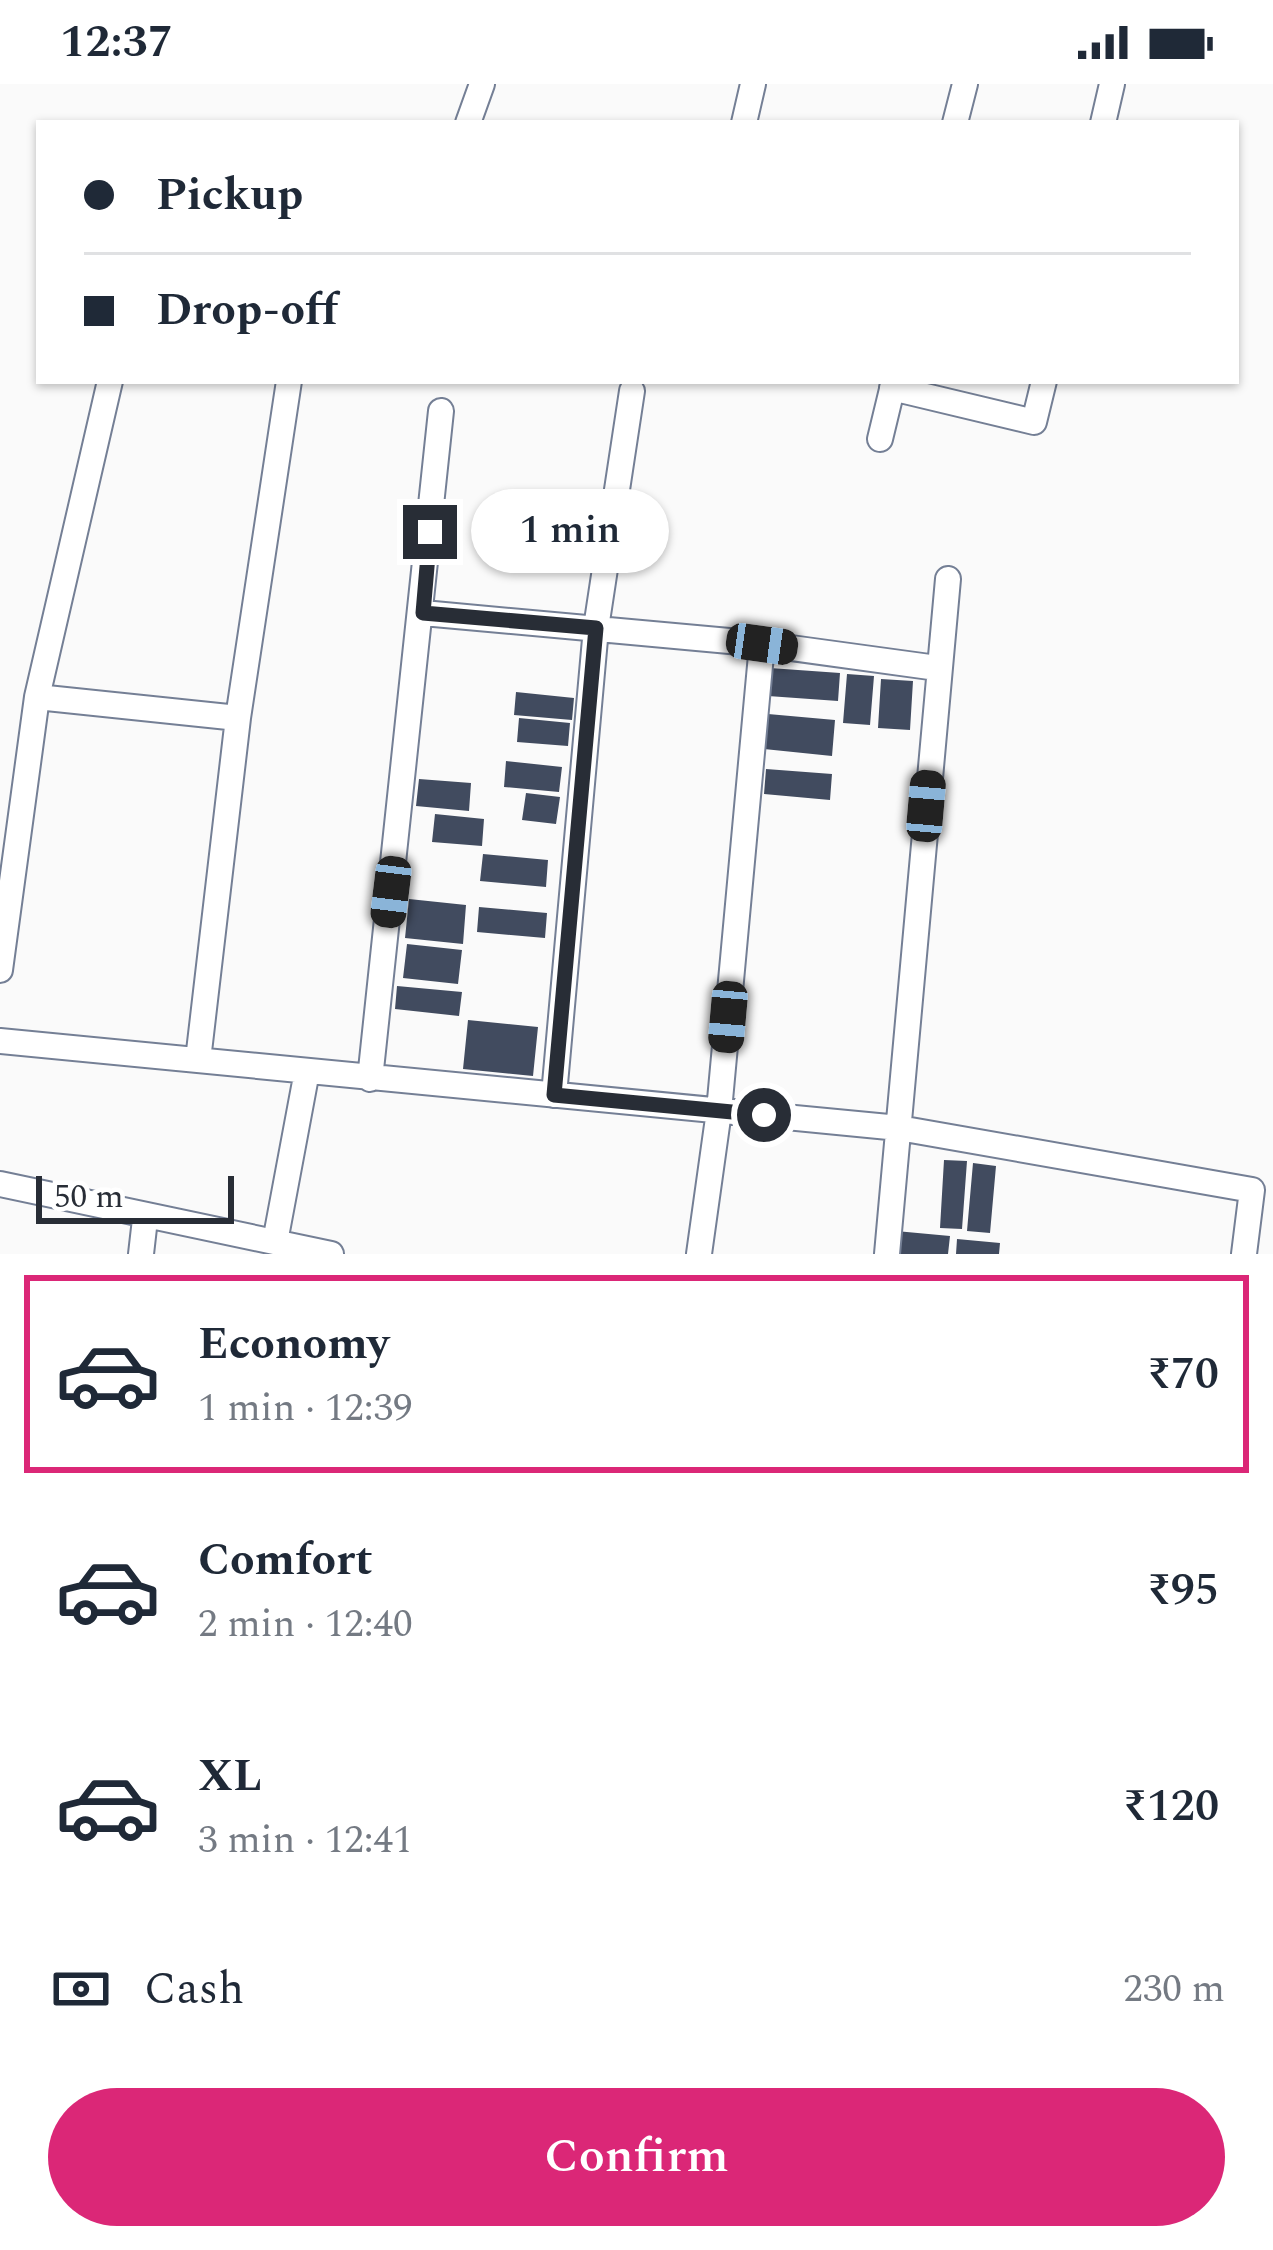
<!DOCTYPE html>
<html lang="en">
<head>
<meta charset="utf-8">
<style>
	:root { --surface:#fff; --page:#f6f6f7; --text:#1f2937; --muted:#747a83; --line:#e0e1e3; --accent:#db2777 }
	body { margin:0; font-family:Spectral,serif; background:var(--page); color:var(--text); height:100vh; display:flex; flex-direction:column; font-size:45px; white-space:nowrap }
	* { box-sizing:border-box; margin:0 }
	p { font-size:39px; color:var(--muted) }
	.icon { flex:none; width:66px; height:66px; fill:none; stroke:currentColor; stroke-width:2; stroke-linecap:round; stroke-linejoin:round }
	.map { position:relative; height:1170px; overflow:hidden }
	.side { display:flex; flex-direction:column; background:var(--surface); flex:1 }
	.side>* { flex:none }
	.guide { position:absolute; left:36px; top:36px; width:1203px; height:264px; border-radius:0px; box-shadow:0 3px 9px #0004; display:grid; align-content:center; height:264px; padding:0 48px; background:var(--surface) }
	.scale { position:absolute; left:36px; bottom:30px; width:198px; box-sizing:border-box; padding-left:12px; border:6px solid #282d36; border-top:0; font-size:33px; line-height:42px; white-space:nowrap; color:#282d36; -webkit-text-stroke:9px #fff; paint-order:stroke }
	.end { position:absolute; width:54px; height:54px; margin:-27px; border:15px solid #282d36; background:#fff; box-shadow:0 0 0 6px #fff }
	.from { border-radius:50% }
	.bubble { position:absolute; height:84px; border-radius:42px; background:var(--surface); box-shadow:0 3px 9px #0004; font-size:39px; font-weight:600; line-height:84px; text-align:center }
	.car { position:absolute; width:36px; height:72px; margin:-36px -18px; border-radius:15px; box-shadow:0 0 9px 3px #0007; background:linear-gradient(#222 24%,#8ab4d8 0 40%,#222 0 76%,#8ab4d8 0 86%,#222 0) }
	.guide b { display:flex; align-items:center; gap:42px; height:114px; font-size:45px }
	.guide b+b { border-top:3px solid var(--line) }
	.guide i { width:30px; height:30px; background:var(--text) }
	ul { padding:21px 0 0; list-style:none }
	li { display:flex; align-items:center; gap:36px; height:198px; margin:0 24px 18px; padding:0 24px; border:6px solid transparent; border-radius:0px }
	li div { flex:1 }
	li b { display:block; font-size:45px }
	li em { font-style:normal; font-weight:600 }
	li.selected { border-color:var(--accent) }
	li>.icon { width:108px; height:108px; stroke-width:1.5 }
	.pay { display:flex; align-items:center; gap:30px; height:132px; padding:0 48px; font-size:45px }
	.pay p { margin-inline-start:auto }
	.cta { display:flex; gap:24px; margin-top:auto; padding:24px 48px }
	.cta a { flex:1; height:138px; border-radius:72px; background:var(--accent); color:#fff; font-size:48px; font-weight:600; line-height:138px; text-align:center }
	.status { display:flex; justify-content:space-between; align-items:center; height:84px; padding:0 60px; background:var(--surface); direction:ltr }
	.status svg { height:33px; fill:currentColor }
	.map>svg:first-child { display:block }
	.building { fill:#414b5f }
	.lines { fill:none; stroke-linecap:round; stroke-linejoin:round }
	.minor-casing { stroke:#747f95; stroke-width:28 }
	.minor { stroke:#fff; stroke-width:24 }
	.route { stroke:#282d36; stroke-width:15 }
</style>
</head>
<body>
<div class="status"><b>12:37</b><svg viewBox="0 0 49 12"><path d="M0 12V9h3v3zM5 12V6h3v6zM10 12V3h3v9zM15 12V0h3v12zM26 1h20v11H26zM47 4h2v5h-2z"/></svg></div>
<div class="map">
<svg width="1273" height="1170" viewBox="0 0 1273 1170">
	<rect width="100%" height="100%" fill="#fafafa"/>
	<path class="building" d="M 770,584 L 840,589 L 838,617 L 768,612 Z
		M 847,590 L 874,592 L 870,641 L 843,639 Z
		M 881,595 L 913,597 L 910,646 L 878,644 Z
		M 516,608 L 574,614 L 572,636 L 514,631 Z
		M 768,630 L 835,636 L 832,672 L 764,665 Z
		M 519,634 L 570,639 L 568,662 L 517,658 Z
		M 506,677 L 562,683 L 559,708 L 504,703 Z
		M 766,685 L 832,690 L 830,716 L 764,710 Z
		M 419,695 L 471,699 L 469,727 L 416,722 Z
		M 526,709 L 560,713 L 556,740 L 522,736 Z
		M 435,730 L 484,735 L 482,762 L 432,758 Z
		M 483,770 L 548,776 L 546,803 L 480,797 Z
		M 409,815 L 466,821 L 463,860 L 405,854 Z
		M 479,823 L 547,829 L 545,854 L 477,848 Z
		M 407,860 L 462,866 L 458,900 L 403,894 Z
		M 397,902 L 462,908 L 459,932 L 395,925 Z
		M 468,936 L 538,943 L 533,992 L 463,985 Z
		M 944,1076 L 967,1077 L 962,1145 L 940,1144 Z
		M 973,1079 L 996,1082 L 990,1149 L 967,1147 Z
		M 896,1147 L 950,1152 L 948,1170 L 894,1170 Z
		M 957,1155 L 1000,1159 L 999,1170 L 956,1170 Z"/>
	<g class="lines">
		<g class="minor-casing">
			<path id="minor" d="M 468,39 L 482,0
				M 744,39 L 753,0
				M 955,39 L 965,0
				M 1103,39 L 1112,0
				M 892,304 L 1034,338 L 1044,297
				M 880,355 L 894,297
				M 423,529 L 762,560 L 937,584
				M 37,613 L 238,634
				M 0,886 L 37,613 L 110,297
				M 0,957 L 899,1044 L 1252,1106 L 1244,1170
				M 198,976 L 238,634 L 289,297
				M 370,995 L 441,327
				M 554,1011 L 596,544 L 632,307
				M 0,1100 L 331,1170
				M 275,1158 L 307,987
				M 141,1170 L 145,1135
				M 699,1170 L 719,1027 L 762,560
				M 887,1170 L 948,495"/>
		</g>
		<use href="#minor" class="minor"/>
	</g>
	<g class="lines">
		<path class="route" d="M 430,448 L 423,529 L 596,544 L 554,1011 L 764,1031"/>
	</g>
</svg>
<div class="scale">50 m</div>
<i class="end from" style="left:764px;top:1031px"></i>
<i class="end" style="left:430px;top:448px"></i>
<div class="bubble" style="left:471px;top:405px;width:198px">1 min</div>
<i class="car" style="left:762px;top:560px;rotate:98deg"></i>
<i class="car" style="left:926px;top:722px;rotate:5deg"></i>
<i class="car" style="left:391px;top:808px;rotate:187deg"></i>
<i class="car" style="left:728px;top:933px;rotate:185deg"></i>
<div class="guide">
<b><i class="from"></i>Pickup</b>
<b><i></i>Drop-off</b>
</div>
</div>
<section class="side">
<ul>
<li class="selected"><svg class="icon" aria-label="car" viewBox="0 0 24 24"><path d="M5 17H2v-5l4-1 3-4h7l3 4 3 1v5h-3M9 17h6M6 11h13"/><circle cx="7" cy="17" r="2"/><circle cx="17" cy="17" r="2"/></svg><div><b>Economy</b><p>1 min · 12:39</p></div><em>₹70</em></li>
<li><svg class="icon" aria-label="car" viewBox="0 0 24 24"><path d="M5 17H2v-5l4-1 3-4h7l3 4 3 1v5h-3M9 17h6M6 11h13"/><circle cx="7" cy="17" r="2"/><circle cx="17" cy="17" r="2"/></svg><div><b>Comfort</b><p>2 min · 12:40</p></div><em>₹95</em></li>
<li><svg class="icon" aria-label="car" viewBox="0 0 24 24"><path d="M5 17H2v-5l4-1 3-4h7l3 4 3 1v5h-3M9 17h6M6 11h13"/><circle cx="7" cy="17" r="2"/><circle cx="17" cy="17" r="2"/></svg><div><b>XL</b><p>3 min · 12:41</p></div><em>₹120</em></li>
</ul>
<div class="pay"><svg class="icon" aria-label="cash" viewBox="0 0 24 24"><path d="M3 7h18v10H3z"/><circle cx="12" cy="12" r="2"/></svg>Cash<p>230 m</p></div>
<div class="cta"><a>Confirm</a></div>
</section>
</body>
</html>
